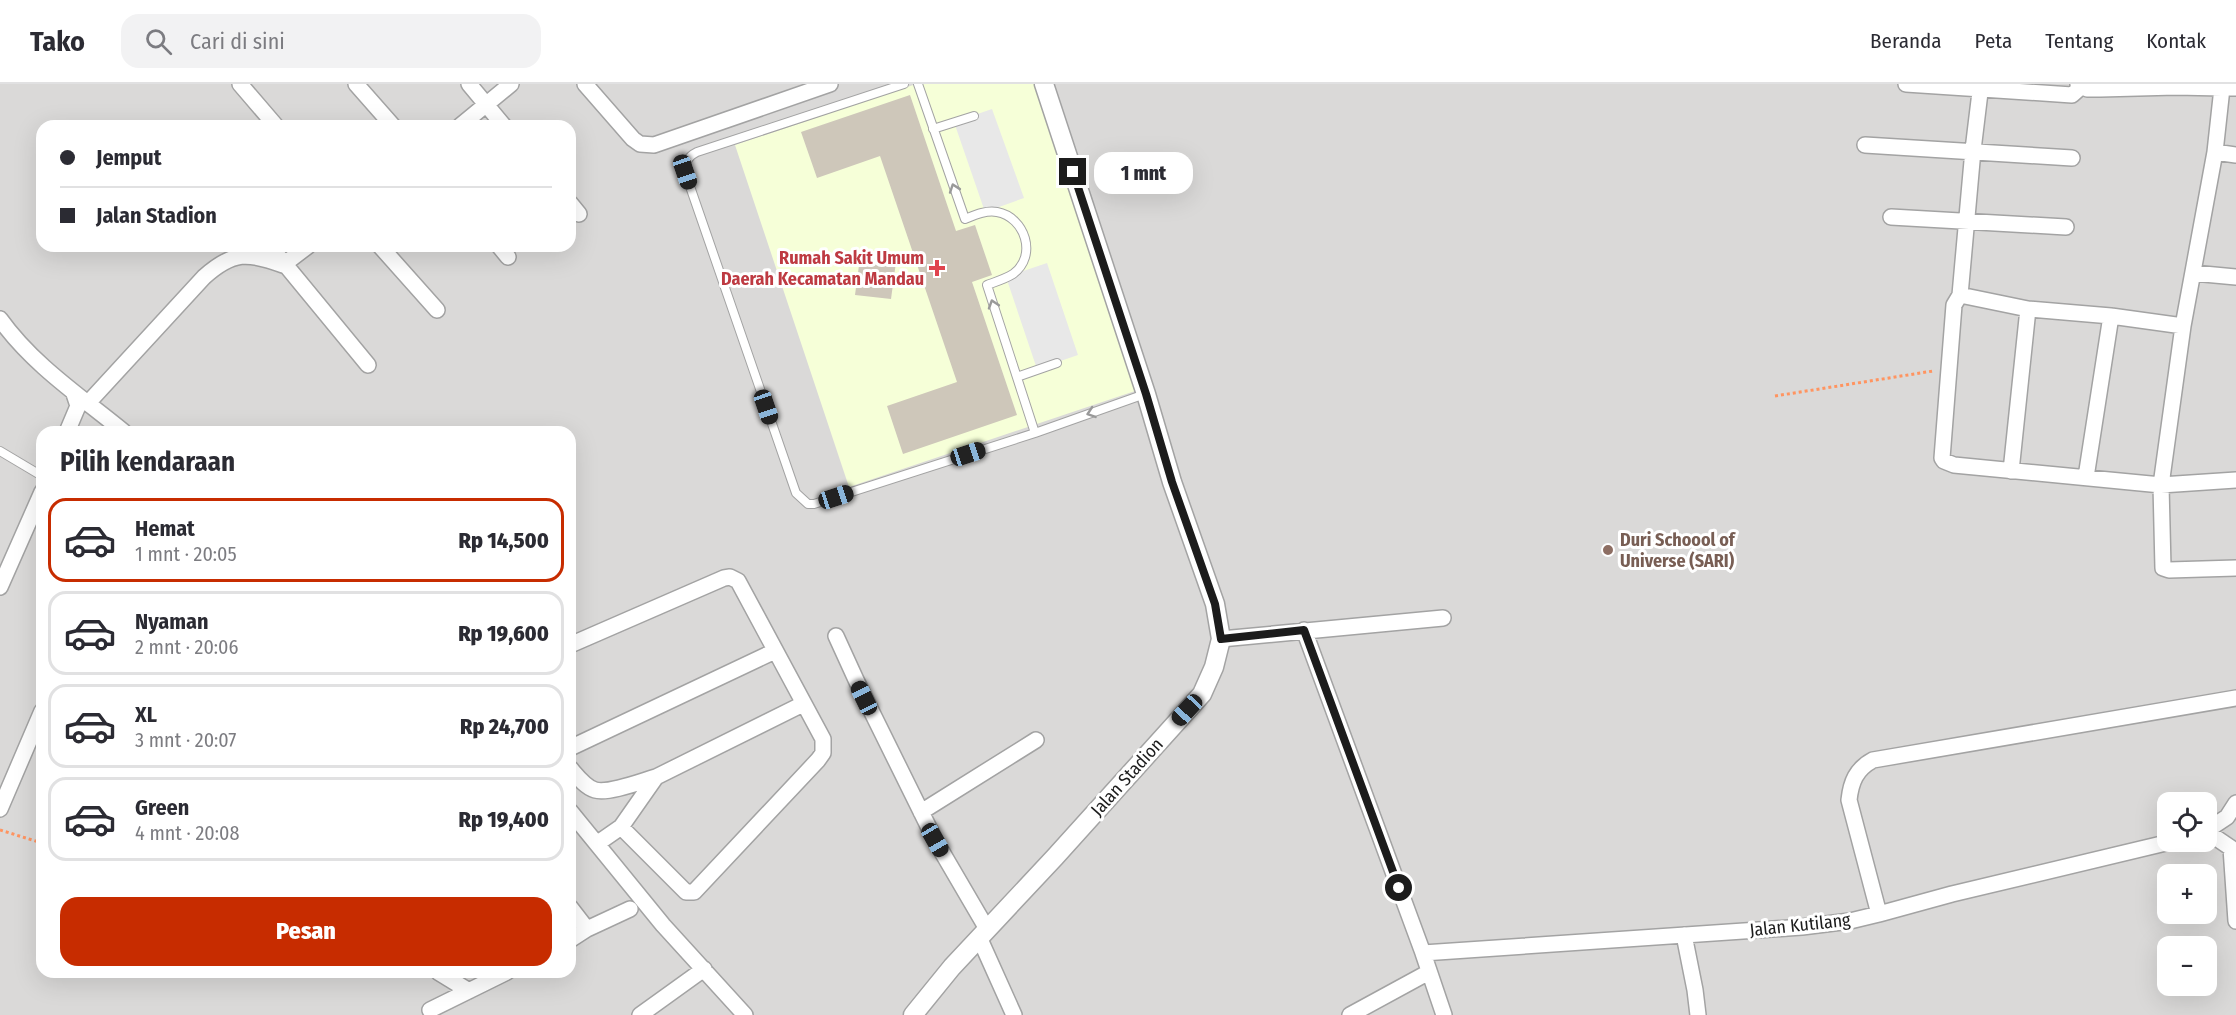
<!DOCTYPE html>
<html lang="id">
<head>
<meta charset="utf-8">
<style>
	:root { --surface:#fff; --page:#f2f2f3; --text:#2b2b33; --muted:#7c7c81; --line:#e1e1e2; --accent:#c72c00 }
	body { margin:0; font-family:"Fira Sans Condensed",sans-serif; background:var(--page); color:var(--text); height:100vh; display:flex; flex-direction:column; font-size:22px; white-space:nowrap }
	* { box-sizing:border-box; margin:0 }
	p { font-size:20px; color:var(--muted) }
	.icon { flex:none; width:33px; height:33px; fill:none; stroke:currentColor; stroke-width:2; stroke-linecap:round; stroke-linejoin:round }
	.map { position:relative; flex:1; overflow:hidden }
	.drawer { position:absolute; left:36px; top:342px; width:540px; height:552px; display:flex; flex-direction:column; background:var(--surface); border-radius:18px; box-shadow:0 6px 24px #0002 }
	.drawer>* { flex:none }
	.guide { position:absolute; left:36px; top:36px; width:540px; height:132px; border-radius:18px; box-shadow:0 6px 24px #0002; display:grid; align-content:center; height:132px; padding:0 24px; background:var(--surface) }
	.fabs { position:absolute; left:2157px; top:708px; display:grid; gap:12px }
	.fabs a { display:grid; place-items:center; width:60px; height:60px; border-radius:12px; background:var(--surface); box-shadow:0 6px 24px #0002; font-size:30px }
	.end { position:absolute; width:27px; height:27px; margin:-14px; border:8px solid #1c1c1c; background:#fff; box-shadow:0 0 0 3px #fff }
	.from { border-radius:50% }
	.bubble { position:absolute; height:42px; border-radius:18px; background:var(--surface); box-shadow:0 6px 24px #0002; font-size:20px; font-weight:800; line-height:42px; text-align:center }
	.car { position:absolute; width:18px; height:36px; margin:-18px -9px; border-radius:8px; box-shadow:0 0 4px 2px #0007; background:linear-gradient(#222 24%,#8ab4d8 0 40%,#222 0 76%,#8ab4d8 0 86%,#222 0) }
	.guide b { display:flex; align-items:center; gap:21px; height:57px; font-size:22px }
	.guide b+b { border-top:2px solid var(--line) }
	.guide i { width:15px; height:15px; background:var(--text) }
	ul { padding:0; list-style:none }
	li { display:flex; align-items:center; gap:18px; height:84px; margin:0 12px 9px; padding:0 12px; border:3px solid var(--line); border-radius:18px }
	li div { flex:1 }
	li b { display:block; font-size:22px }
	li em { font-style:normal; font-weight:800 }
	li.current { border-color:var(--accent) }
	li>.icon { width:54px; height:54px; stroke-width:1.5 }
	h2 { padding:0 24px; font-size:27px; line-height:72px }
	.button { display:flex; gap:12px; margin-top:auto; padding:12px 24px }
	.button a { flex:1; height:69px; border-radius:18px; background:var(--accent); color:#fff; font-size:24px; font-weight:800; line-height:69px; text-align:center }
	header { display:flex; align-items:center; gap:36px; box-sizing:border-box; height:84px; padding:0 30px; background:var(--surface); border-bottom:2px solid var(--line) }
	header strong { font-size:28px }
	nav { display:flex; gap:33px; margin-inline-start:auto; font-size:21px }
	.search { width:420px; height:54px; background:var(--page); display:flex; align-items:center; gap:15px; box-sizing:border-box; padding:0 21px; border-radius:18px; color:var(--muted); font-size:22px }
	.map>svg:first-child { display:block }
	.residential { fill:#dad9d8; fill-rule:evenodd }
	.education { fill:#f6ffd8 }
	.parking { fill:#e8e8e8 }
	.building { fill:#cec7ba }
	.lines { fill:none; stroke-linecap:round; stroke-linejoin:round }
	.service-casing { stroke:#a3a3a3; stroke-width:10 }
	.minor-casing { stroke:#a3a3a3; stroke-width:18 }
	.tertiary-casing { stroke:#a3a3a3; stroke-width:21 }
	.path { stroke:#ff9460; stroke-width:3; stroke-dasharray:3 3; stroke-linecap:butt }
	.service { stroke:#fff; stroke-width:8 }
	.minor { stroke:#fff; stroke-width:15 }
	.tertiary { stroke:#fff; stroke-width:18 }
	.oneway { stroke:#999 }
	.route { stroke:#1c1c1c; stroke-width:8 }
	.health-dot { fill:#e0444e; stroke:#fff; stroke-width:2 }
	.education-dot { fill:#8d6e63; stroke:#fff; stroke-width:2 }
	.labels { text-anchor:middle; stroke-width:6; stroke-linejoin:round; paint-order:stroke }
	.health-label { font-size:18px; font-weight:bold; fill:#be3a42; stroke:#fff; text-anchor:end }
	.education-label { font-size:18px; font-weight:bold; fill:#785e54; stroke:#fff; text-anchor:start }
	.street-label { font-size:18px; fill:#1c1c1c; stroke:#fff }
</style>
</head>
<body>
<header>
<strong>Tako</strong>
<div class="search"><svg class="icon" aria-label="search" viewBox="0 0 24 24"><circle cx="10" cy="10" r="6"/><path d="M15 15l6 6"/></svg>Cari di sini</div>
<nav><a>Beranda</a><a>Peta</a><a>Tentang</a><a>Kontak</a></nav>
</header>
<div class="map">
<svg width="2236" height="931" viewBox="0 0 2236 931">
	<rect width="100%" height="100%" fill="#eeece0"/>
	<path class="residential" d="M 0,0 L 2236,0 L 2236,931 L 0,931 ZM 42,42 L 570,42 L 570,162 L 42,162 ZM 42,348 L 570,348 L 570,888 L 42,888 ZM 2168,718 L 2206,718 L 2206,758 L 2168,758 ZM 2168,790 L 2206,790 L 2206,830 L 2168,830 ZM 2168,862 L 2206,862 L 2206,902 L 2168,902 Z"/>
	<path class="education" d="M 916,0 L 1037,0 L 1138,306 L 849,403 L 735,61 Z"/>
	<path class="parking" d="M 992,25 L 1024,114 L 985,128 L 954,38 Z
		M 1047,179 L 1078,271 L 1037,285 L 1006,193 Z"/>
	<path class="building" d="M 910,11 L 956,147 L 975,141 L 992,191 L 972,198 L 1017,331 L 903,370 L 887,322 L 957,298 L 880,72 L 817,94 L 801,48 Z
		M 860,174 L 896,178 L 891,215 L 855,211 Z"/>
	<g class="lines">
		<g class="service-casing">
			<path id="service" d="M 904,0 L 697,68 C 687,73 686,78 685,88 L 796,409 L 808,420 L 814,420 L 1035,349
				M 918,0 L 965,135 C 975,131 986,126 997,128 C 1025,133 1038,172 1013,190 C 1005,195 995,198 987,201 L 1035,349 L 1145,310
				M 933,45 L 974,32
				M 1017,293 L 1057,279
				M 0,367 L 42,392"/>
		</g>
		<g class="minor-casing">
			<path id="minor" d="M 240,0 L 276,42
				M 356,0 L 393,42
				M 469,0 L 504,42
				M 585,0 L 633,55 L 640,60 L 654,61 L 830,0
				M 1906,0 L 2072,11 L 2081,3
				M 2078,0 L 2087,5 L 2100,5 L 2176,3 L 2222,4
				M 2236,4 L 2222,4 L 2215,68 L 2183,242 L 2161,401 L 2236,396
				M 460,42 L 511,0
				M 1865,61 L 2072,74
				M 2215,68 L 2236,71
				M 570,119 L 579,130
				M 1891,133 L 2066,143
				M 270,162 L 368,281
				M 380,162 L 437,226
				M 499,162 L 508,173
				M 283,181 L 308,162
				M 2193,189 L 2236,193
				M 1960,211 L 1973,66 L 1981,0
				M 0,235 C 33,281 80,312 124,348
				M 2183,242 L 2111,232 L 2028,225 L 1960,211 L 1954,221 L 1942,374 L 1944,377 L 1954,381 L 2161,401 L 2163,484 L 2169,486 L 2236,484
				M 88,319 L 204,193 C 233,167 248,168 283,181
				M 67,348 L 78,322 L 74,310
				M 2011,387 L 2028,225
				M 2086,393 L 2111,232
				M 0,503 L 42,408
				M 1304,546 L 1423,869 L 1444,931
				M 836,552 L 857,598 L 935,756 L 987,845
				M 1221,555 L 1443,534
				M 570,561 L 724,494 L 730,493 L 738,497 L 823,655 L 823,669 L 818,676 L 694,808 L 686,808 L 621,743
				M 570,664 L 775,567
				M 570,684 C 577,692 585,703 595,706 C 609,710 642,697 656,693
				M 2236,719 L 2227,733 L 2206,747 L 2231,764 L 2236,837
				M 0,725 L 42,627
				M 570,727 L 663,841 L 745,931
				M 921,728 L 1036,656
				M 598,759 L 621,743 L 656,693 L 803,620
				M 570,823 L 587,845 L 570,856
				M 1879,830 L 1849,716 C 1851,698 1856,685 1873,676 L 2236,614
				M 587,845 L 630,825
				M 1684,851 L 1695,906 L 1698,931
				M 979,853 L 1014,931
				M 1423,869 L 1802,843 L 1850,837 L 1879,830 L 1952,810 L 2170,758
				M 438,888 L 469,907
				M 430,926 L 507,888
				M 640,931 L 704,885
				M 1350,931 L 1429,888"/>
		</g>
		<g class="tertiary-casing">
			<path id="tertiary" d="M 913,931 L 952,883 L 1055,773 L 1202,610 L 1214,583 L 1221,555 L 1215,520 L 1172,398 L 1146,310 L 1044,0"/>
		</g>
		<path class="path" d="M 1775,312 L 1933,287
			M 0,746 L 42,759"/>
		<use href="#service" class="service"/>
		<use href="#minor" class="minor"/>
		<use href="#tertiary" class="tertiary"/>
	</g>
	<defs><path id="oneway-chevron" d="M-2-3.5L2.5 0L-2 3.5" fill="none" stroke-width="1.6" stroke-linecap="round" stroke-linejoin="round" transform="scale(1.5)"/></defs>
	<g class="oneway">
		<use href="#oneway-chevron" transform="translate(954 104) rotate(-109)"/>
		<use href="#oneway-chevron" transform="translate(993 220) rotate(-108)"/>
		<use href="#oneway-chevron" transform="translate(1091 329) rotate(161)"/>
	</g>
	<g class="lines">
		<path class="route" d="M 1073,88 L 1146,310 L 1172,398 L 1215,520 L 1221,555 L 1304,546 L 1399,804"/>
	</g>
	<path class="health-dot" d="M934 175h6v6h6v6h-6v6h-6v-6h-6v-6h6z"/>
	<circle class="education-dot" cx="1608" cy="466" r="6"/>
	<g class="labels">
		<g class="health-label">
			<text x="924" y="180">Rumah Sakit Umum<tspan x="924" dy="21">Daerah Kecamatan Mandau</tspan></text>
		</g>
		<g class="education-label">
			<text x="1620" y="462">Duri Schoool of<tspan x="1620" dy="21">Universe (SARI)</tspan></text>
		</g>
		<g class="street-label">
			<text transform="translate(1127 693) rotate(-48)" y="6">Jalan Stadion</text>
			<text transform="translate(1800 841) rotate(-6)" y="6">Jalan Kutilang</text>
		</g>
	</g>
</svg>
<div class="fabs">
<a><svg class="icon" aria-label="locate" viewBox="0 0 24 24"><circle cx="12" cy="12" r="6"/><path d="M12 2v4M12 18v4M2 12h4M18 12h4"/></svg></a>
<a>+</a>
<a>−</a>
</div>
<i class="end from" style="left:1399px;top:804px"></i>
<i class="end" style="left:1073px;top:88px"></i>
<div class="bubble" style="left:1094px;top:68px;width:99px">1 mnt</div>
<i class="car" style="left:685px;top:88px;rotate:161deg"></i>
<i class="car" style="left:766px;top:323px;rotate:161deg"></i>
<i class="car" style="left:968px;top:370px;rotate:72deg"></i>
<i class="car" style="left:836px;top:413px;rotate:72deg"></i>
<i class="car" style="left:864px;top:614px;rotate:334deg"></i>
<i class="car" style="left:1187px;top:626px;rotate:223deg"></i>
<i class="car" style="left:935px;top:756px;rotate:150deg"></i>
<div class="guide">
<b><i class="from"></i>Jemput</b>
<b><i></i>Jalan Stadion</b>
</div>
<section class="drawer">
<h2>Pilih kendaraan</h2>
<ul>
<li class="current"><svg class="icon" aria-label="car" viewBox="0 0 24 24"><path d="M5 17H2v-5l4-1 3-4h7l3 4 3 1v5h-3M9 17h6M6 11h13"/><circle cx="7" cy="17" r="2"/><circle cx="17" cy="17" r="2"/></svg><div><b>Hemat</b><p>1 mnt · 20:05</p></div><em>Rp 14,500</em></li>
<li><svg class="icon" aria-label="car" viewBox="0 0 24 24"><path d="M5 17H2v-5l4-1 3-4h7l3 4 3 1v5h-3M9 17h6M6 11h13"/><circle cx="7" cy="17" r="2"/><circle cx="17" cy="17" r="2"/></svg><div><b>Nyaman</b><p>2 mnt · 20:06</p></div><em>Rp 19,600</em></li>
<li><svg class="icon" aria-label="car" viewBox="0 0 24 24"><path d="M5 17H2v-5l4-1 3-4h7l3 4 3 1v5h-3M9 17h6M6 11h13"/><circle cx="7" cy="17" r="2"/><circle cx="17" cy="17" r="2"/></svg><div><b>XL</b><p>3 mnt · 20:07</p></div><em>Rp 24,700</em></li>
<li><svg class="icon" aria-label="car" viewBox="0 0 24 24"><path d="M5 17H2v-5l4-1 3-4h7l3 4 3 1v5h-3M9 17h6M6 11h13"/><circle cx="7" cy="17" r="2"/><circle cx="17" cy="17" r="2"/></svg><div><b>Green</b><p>4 mnt · 20:08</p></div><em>Rp 19,400</em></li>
</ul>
<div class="button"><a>Pesan</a></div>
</section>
</div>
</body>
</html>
